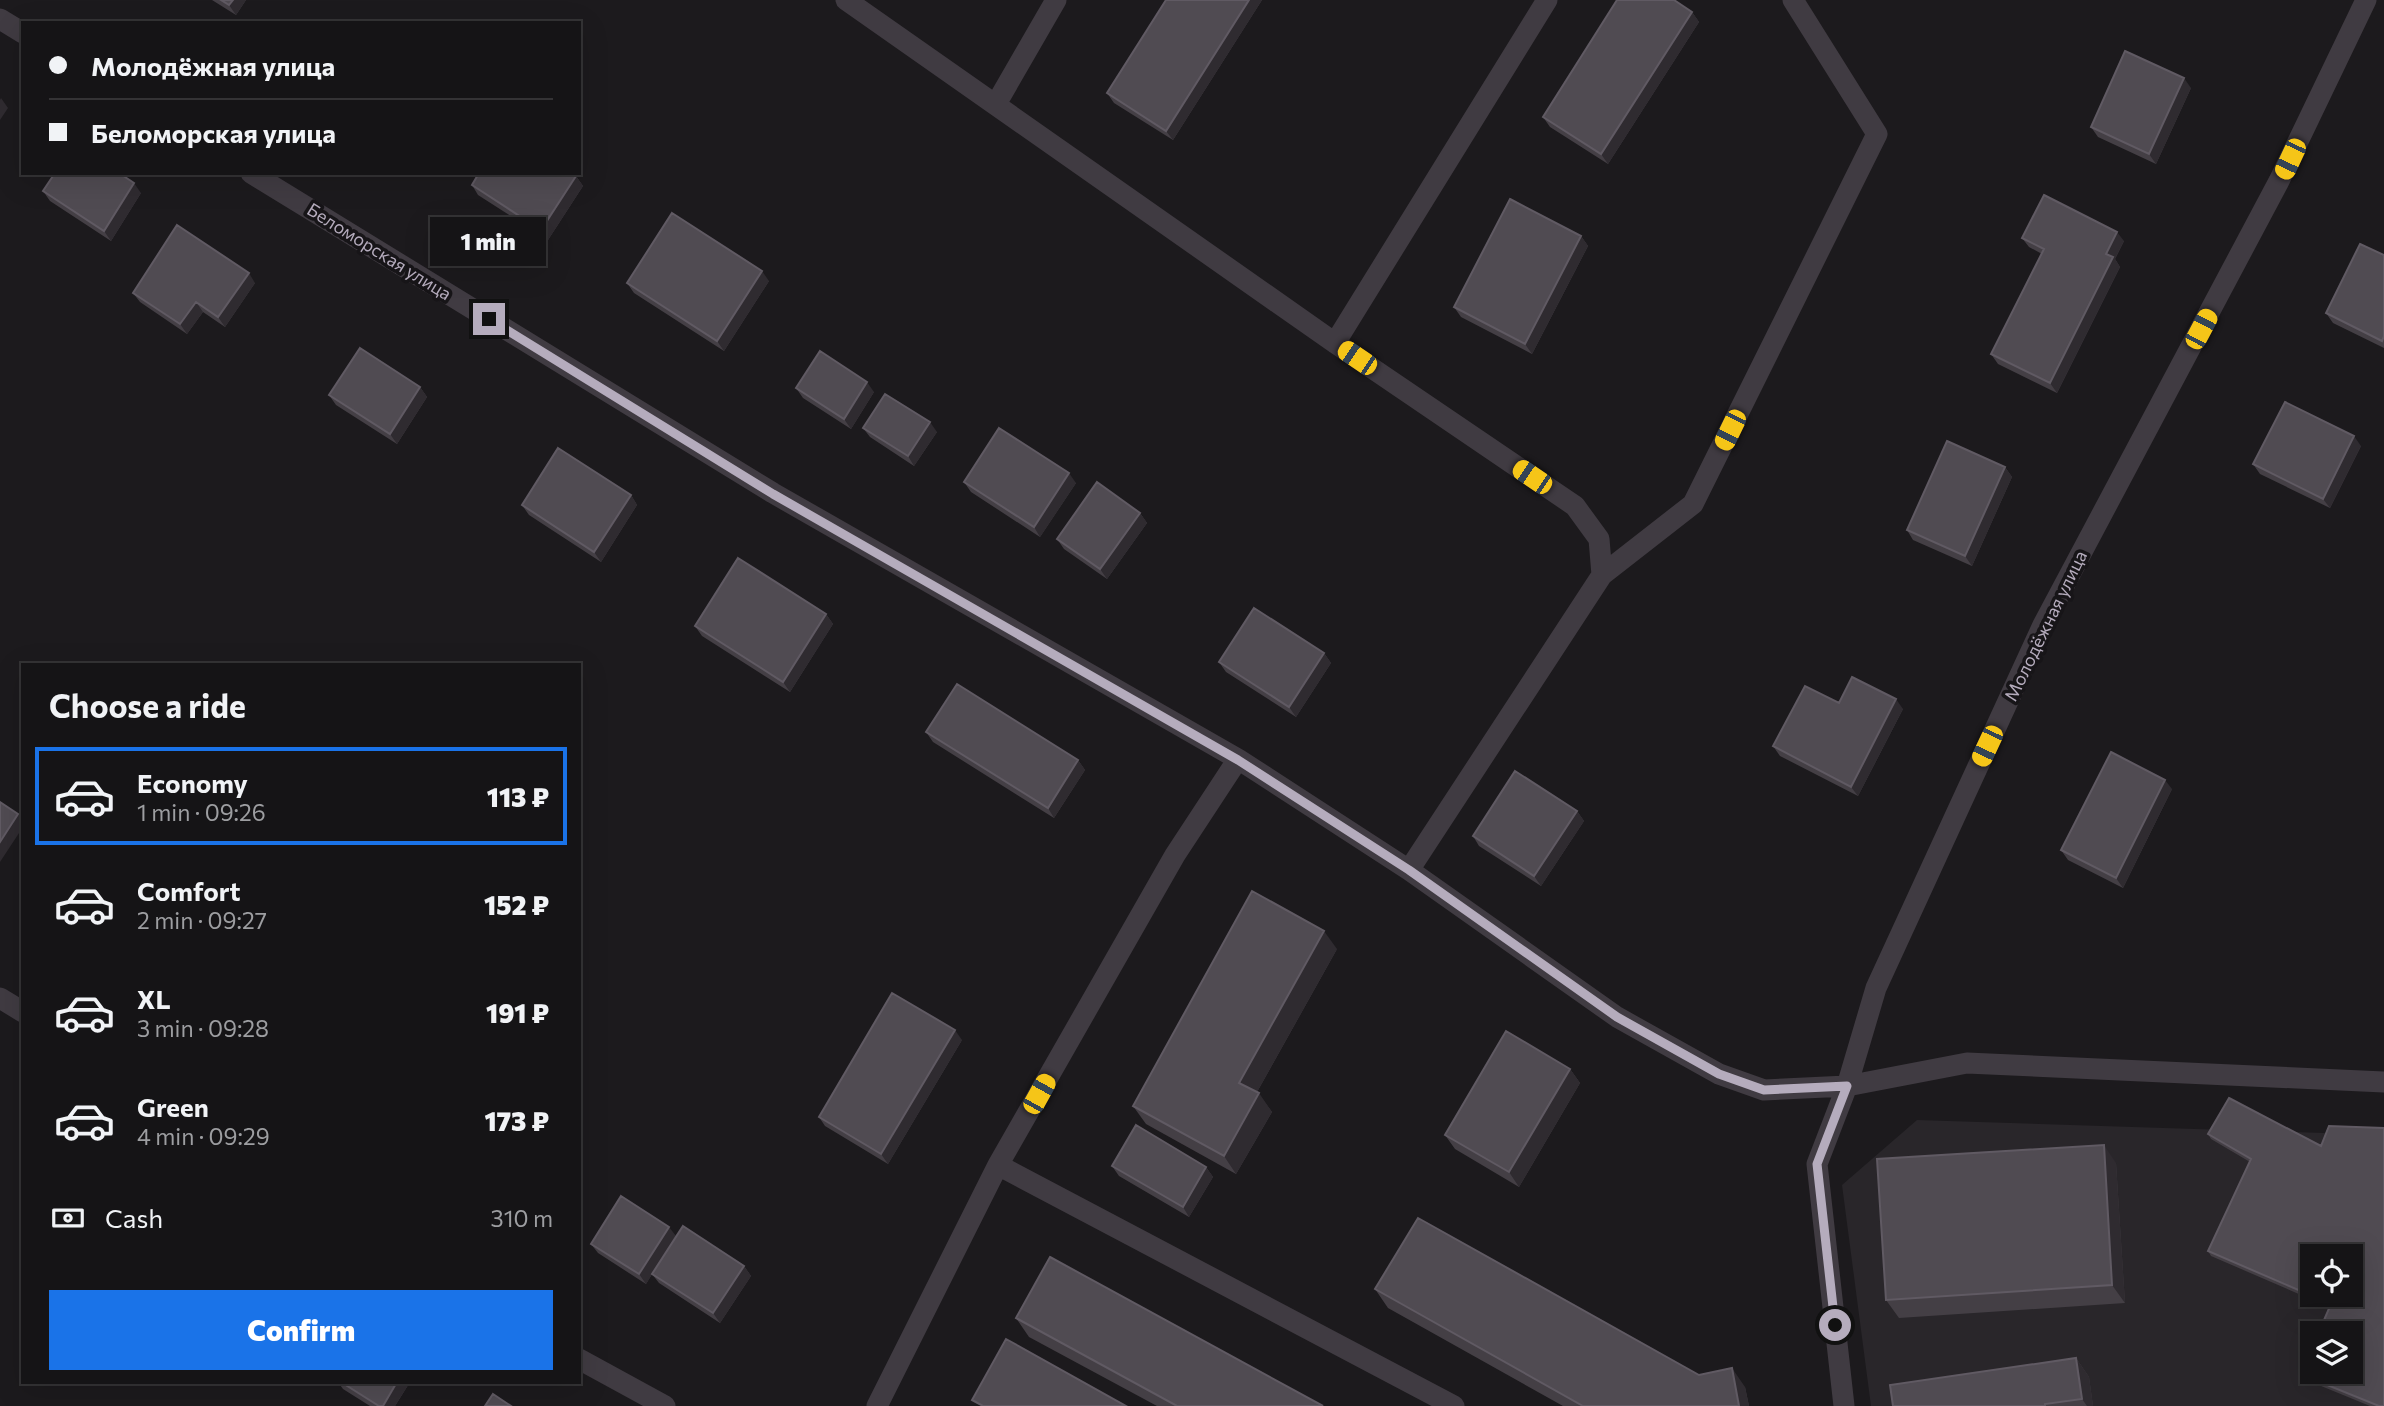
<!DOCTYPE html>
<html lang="en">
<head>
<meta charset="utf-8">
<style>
	:root { --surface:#151416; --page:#222123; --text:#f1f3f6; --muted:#9d9ea1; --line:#343335; --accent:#1a73e8 }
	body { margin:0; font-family:Commissioner,sans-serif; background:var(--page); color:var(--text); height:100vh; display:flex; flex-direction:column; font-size:26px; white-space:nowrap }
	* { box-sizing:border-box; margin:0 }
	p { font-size:23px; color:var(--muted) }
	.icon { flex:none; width:38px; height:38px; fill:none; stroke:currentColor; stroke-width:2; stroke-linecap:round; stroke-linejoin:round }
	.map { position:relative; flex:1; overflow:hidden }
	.side { position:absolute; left:21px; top:663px; width:560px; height:721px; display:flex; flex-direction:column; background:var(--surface); border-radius:0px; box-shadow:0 7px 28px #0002,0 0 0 2px var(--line) }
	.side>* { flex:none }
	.hud { position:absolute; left:21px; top:21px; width:560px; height:154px; border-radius:0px; box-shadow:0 7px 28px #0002,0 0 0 2px var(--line); display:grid; align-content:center; height:154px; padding:0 28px; background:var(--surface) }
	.fabs { position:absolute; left:2300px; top:1244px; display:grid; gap:14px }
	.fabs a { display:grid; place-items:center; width:63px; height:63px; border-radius:0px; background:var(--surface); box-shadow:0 7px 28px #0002,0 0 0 2px var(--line); font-size:35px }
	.end { position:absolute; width:32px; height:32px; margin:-16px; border:9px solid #b5acbd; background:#111; box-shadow:0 0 0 4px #111 }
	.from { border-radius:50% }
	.bubble { position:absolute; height:49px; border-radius:0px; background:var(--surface); box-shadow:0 7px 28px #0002,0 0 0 2px var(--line); font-size:23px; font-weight:800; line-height:49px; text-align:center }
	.car { position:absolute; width:21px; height:42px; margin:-21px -10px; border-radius:9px; box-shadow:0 0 5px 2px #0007; background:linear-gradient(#f5c518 24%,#345 0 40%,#f5c518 0 76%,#345 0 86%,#f5c518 0) }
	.hud b { display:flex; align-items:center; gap:24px; height:66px; font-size:26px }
	.hud b+b { border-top:2px solid var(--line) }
	.hud i { width:18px; height:18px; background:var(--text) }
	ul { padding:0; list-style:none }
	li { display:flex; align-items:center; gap:21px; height:98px; margin:0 14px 10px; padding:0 14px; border:4px solid transparent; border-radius:0px }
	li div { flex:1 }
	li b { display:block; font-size:26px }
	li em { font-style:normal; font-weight:800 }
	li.selected { border-color:var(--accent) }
	li>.icon { width:63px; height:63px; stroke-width:1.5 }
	h2 { padding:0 28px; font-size:32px; line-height:84px }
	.pay { display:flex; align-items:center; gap:18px; height:77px; padding:0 28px; font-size:26px }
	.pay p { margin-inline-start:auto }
	.button { display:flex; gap:14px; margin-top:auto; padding:14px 28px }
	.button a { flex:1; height:80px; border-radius:0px; background:var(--accent); color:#fff; font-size:28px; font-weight:800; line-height:80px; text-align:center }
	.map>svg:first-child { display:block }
	.built { fill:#29262a; fill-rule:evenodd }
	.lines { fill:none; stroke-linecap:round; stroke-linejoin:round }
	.minor { stroke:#403b42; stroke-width:21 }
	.wall { fill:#443f45 }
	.shaded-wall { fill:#2f2b30 }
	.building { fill:#504b52; stroke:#605a63; stroke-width:2; fill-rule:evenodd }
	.route { stroke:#b5acbd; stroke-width:9 }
	.labels { text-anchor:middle; stroke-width:7; stroke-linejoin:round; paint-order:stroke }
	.street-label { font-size:18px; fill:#b5acbd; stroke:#171518 }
</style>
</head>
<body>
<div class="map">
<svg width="2384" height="1406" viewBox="0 0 2384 1406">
	<rect width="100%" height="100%" fill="#1c1a1d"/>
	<path class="built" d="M 1917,1120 L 2384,1135 L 2384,1406 L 1871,1406 L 1842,1185 ZM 2312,1256 L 2350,1256 L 2350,1295 L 2312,1295 ZM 2312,1334 L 2350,1334 L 2350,1372 L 2312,1372 Z"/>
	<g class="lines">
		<path class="minor" d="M 846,0 L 1335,343 L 1575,506 L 1599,539 L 1602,575 L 1409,870
			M 0,19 L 23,33
			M 996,104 L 1056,0
			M 251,173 L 773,493 L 1238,759 L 1409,870 L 1617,1017 L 1719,1074 L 1764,1090 L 1847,1086 L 1967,1063 L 2384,1082
			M 1335,343 L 1547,0
			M 1602,575 L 1693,504 L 1877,134 L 1793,0
			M 0,998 L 23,1012
			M 998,1165 L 1454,1406
			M 579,1359 L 665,1406
			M 877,1406 L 998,1165 L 1175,855 L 1238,759
			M 1844,1406 L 1817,1164 L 1847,1086 L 1876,988 L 2043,625 L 2279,181 L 2366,0"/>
	</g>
	<path class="wall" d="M 212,0 L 246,0 L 236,15 Z
		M 1166,0 L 1262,0 L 1173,140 L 1114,103 L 1107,93 Z
		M 1692,12 L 1699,22 L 1608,164 L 1550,127 L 1543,117 Z
		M 2191,88 L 2156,164 L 2098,137 L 2091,127 Z
		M 576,176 L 583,186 L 548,240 L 478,195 L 472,185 Z
		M 43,191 L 141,193 L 111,241 L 50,201 Z
		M 1581,236 L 1588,246 L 1532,354 L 1461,317 L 1454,307 Z
		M 2022,238 L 2124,241 L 2115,259 L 2120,267 L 2057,393 L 1998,364 L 1991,354 L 2042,254 L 2029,247 Z
		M 2384,255 L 2384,348 L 2333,323 L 2326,313 Z
		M 769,281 L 724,351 L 634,293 L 627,283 Z
		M 255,283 L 225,327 L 203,312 L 187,334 L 140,302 L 133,293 Z
		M 420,387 L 427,397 L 397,444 L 336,405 L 329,395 Z
		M 796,388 L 874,392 L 851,429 L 803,398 Z
		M 863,428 L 937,432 L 914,466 L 870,437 Z
		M 2361,446 L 2330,508 L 2260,474 L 2253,464 Z
		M 2005,467 L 2012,477 L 1972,566 L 1913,540 L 1907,530 Z
		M 964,482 L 1076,483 L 1040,537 L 971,492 Z
		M 631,495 L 637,505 L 601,562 L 529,515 L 522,505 Z
		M 1140,513 L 1147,523 L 1107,579 L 1064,549 L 1057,539 Z
		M 826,614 L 833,624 L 790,692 L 702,636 L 695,626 Z
		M 1324,653 L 1331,663 L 1296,717 L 1226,672 L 1219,662 Z
		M 1839,703 L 1903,709 L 1858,796 L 1780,756 L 1773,746 Z
		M 926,732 L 1078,760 L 1085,770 L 1054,818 L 933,742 Z
		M 2172,789 L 2123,888 L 2068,860 L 2061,850 Z
		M 1577,811 L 1584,821 L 1541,886 L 1479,846 L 1473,836 Z
		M 1337,949 L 1257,1092 L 1272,1112 L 1236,1174 L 1146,1124 L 1133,1106 Z
		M 962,1040 L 888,1164 L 825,1126 L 819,1117 Z
		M 1570,1069 L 1580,1083 L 1519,1187 L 1455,1149 L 1445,1135 Z
		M 2229,1098 L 2384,1406 L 2370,1406 L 2304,1379 L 2300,1374 L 2329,1307 L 2211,1256 L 2208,1251 L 2250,1162 L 2211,1139 L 2208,1134 Z
		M 2116,1163 L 2125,1303 L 1899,1318 L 1886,1300 Z
		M 1112,1166 L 1206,1167 L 1213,1177 L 1189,1217 L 1119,1176 Z
		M 676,1236 L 744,1266 L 751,1276 L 720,1323 L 659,1283 L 652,1274 L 646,1284 L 598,1253 L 591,1244 Z
		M 1375,1289 L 1745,1387 L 1749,1406 L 1563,1406 L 1388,1308 Z
		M 1016,1318 L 1323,1406 L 1157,1406 L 1029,1337 Z
		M 2076,1358 L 2089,1377 L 2093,1406 L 1893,1406 Z
		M 338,1382 L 410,1382 L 395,1406 L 370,1406 L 343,1389 Z"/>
	<path class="shaded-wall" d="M 233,0 L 246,0 L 236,15 L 229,5 Z
		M 1249,0 L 1262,0 L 1173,140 L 1166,131 Z
		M 1692,12 L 1699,22 L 1608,164 L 1601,154 Z
		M 2184,78 L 2191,88 L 2156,164 L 2149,154 Z
		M 1,98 L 8,108 L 0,120 L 0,100 Z
		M 576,176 L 583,186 L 548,240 L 541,230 Z
		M 134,183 L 141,193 L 111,241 L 104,231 Z
		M 2117,232 L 2124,241 L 2115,259 L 2120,267 L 2057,393 L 2050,383 L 2106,254 Z
		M 1581,236 L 1588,246 L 1532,354 L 1525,344 Z
		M 762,271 L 769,281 L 724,351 L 717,341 Z
		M 249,273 L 255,283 L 225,327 L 218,317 Z
		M 196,302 L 203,312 L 187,334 L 180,324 Z
		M 867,382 L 874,392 L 851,429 L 844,419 Z
		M 420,387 L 427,397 L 397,444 L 390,434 Z
		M 930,422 L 937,432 L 914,466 L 908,456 Z
		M 2354,436 L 2361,446 L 2330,508 L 2323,499 Z
		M 2005,467 L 2012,477 L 1972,566 L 1965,556 Z
		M 1069,473 L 1076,483 L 1040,537 L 1034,527 Z
		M 631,495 L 637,505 L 601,562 L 594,552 Z
		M 1140,513 L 1147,523 L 1107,579 L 1100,569 Z
		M 826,614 L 833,624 L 790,692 L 783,682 Z
		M 1324,653 L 1331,663 L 1296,717 L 1289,707 Z
		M 1896,699 L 1903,709 L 1858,796 L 1851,787 Z
		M 1078,760 L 1085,770 L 1054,818 L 1048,808 Z
		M 2165,780 L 2172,789 L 2123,888 L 2116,878 Z
		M 1577,811 L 1584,821 L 1541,886 L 1534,876 Z
		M 18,814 L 23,821 L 23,827 L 0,862 L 0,842 Z
		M 1324,931 L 1337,949 L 1252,1101 L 1239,1083 Z
		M 955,1030 L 962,1040 L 888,1164 L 881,1154 Z
		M 1570,1069 L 1580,1083 L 1519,1187 L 1509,1172 Z
		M 1259,1093 L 1272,1112 L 1236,1174 L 1224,1156 Z
		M 2104,1145 L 2116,1163 L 2125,1303 L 2112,1285 Z
		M 1206,1167 L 1213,1177 L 1189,1217 L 1183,1207 Z
		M 669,1227 L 676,1236 L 646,1284 L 639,1274 Z
		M 744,1266 L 751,1276 L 720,1323 L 713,1313 Z
		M 2076,1358 L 2089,1377 L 2093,1406 L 2087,1406 L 2082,1399 Z
		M 1732,1368 L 1745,1387 L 1749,1406 L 1739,1406 Z
		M 397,1382 L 410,1382 L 395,1406 L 383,1406 Z"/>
	<path class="building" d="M 221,0 L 233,0 L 229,5 Z
		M 1166,0 L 1249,0 L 1166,131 L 1107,93 Z
		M 1617,0 L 1674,0 L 1692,12 L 1601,154 L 1543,117 Z
		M 2125,51 L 2184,78 L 2149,154 L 2091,127 Z
		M 55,173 L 119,173 L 134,183 L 104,231 L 43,191 Z
		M 479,173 L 572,173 L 576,176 L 541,230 L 472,185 Z
		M 2044,195 L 2117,232 L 2106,254 L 2113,257 L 2050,383 L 1991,354 L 2044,249 L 2022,238 Z
		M 1510,199 L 1581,236 L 1525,344 L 1454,307 Z
		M 672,213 L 762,271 L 717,341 L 627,283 Z
		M 177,225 L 249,273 L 218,317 L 196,302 L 180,324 L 133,293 Z
		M 2360,244 L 2384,255 L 2384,336 L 2382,341 L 2326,313 Z
		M 360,348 L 420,387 L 390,434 L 329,395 Z
		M 820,351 L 867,382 L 844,419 L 796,388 Z
		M 885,394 L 930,422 L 908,456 L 863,428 Z
		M 2285,402 L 2354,436 L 2323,499 L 2253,464 Z
		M 999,428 L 1069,473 L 1034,527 L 964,482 Z
		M 1947,441 L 2005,467 L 1965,556 L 1907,530 Z
		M 558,448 L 631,495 L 594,552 L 522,505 Z
		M 1097,482 L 1140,513 L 1100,569 L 1057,539 Z
		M 738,558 L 826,614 L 783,682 L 695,626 Z
		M 1254,608 L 1324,653 L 1289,707 L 1219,662 Z
		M 1852,677 L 1896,699 L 1851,787 L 1773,746 L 1805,686 L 1839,703 Z
		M 957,684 L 1078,760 L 1048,808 L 926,732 Z
		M 2111,752 L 2165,780 L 2116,878 L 2061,850 Z
		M 1515,771 L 1577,811 L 1534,876 L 1473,836 Z
		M 0,802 L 18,814 L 0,842 Z
		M 1252,891 L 1324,931 L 1239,1083 L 1259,1093 L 1224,1156 L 1133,1106 Z
		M 892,993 L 955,1030 L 881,1154 L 819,1117 Z
		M 1506,1031 L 1570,1069 L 1509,1172 L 1445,1135 Z
		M 2229,1098 L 2321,1146 L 2329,1126 L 2384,1128 L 2384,1406 L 2379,1406 L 2300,1374 L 2312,1347 L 2312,1372 L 2350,1372 L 2350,1334 L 2318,1334 L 2331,1304 L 2208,1251 L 2251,1159 L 2208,1134 ZM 2312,1256 L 2350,1256 L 2350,1295 L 2312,1295 Z
		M 1136,1125 L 1206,1167 L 1183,1207 L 1112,1166 Z
		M 2104,1145 L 2112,1285 L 1886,1300 L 1877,1159 Z
		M 621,1196 L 669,1227 L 639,1274 L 591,1244 Z
		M 1418,1218 L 1699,1375 L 1732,1368 L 1739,1406 L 1583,1406 L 1375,1289 Z
		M 683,1226 L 744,1266 L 713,1313 L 652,1274 Z
		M 1050,1257 L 1323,1406 L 1177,1406 L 1016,1318 Z
		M 1006,1339 L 1126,1406 L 983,1406 L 972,1400 Z
		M 2076,1358 L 2082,1399 L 2045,1404 L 2045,1406 L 1893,1406 L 1890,1385 Z
		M 341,1382 L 397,1382 L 383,1406 L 379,1406 Z
		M 493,1394 L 511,1406 L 485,1406 Z"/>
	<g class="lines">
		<path class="route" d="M 489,319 L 773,494 L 1238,760 L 1409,870 L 1617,1017 L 1719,1074 L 1764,1090 L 1847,1086 L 1817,1164 L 1835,1325"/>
	</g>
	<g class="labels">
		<g class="street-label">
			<text transform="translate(379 252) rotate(32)" y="6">Беломорская улица</text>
			<text transform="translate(2046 626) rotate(-64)" y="6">Молодёжная улица</text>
		</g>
	</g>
</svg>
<div class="fabs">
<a><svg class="icon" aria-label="locate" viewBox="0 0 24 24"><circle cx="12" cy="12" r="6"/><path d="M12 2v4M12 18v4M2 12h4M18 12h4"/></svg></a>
<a><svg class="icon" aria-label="layers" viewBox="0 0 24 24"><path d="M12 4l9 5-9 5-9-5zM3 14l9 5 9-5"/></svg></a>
</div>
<i class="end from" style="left:1835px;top:1325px"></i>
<i class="end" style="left:489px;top:319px"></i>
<div class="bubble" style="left:430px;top:217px;width:116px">1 min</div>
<i class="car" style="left:2290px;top:159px;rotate:205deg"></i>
<i class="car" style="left:2201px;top:329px;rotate:28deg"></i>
<i class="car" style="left:1357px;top:358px;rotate:304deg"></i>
<i class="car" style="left:1730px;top:430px;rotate:206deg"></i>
<i class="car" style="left:1532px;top:477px;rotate:304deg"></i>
<i class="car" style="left:1987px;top:746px;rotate:205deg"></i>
<i class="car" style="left:1039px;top:1094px;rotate:29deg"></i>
<div class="hud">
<b><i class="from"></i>Молодёжная улица</b>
<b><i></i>Беломорская улица</b>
</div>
<section class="side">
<h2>Choose a ride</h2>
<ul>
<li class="selected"><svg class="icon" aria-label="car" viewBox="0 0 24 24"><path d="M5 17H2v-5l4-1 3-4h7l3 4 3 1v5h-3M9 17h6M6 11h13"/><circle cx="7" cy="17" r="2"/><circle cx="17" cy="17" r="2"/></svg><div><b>Economy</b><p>1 min · 09:26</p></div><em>113 ₽</em></li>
<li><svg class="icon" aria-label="car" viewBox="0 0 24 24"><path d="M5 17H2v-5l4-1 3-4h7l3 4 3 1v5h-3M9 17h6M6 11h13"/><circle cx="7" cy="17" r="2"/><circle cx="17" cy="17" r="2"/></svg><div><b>Comfort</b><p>2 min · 09:27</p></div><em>152 ₽</em></li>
<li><svg class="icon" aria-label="car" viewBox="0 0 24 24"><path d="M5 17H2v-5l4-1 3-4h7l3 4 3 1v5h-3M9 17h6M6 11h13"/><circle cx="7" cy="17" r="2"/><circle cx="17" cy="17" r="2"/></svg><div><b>XL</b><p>3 min · 09:28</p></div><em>191 ₽</em></li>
<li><svg class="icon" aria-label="car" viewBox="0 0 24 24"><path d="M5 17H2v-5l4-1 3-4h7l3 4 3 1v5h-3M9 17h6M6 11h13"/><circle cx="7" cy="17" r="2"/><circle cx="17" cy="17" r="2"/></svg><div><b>Green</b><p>4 min · 09:29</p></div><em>173 ₽</em></li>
</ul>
<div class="pay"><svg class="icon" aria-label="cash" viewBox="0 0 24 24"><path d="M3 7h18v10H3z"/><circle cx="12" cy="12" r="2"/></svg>Cash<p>310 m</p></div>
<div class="button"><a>Confirm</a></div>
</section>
</div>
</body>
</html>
